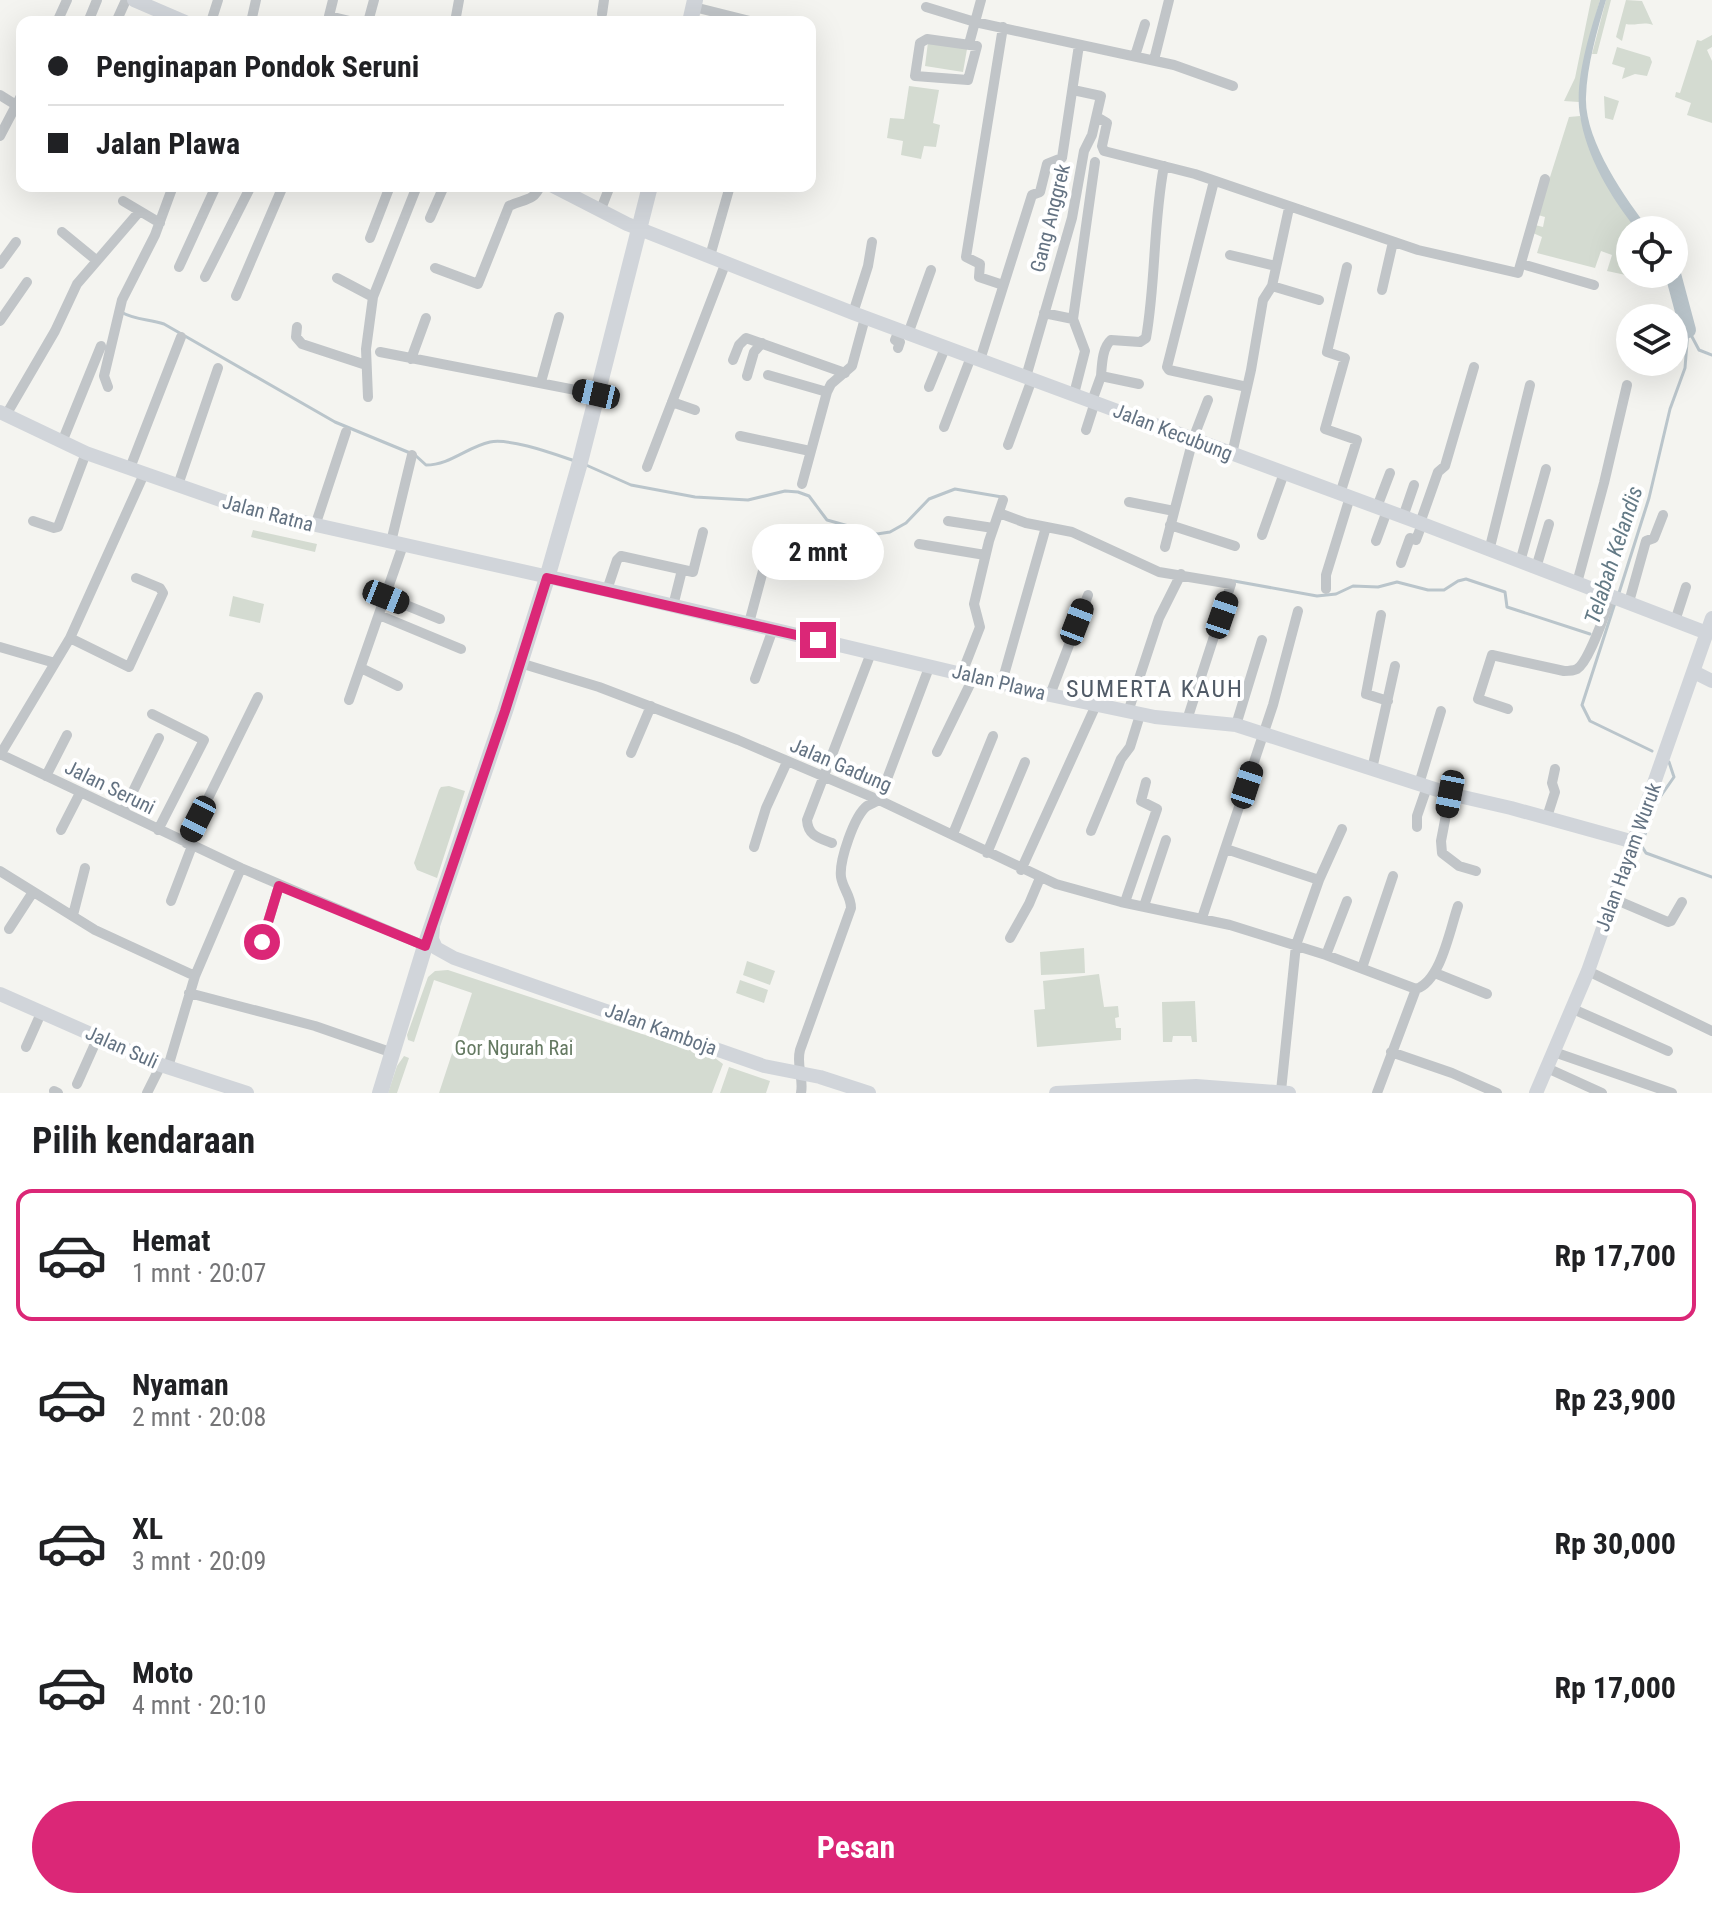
<!DOCTYPE html>
<html lang="id">
<head>
<meta charset="utf-8">
<style>
	:root { --surface:#fff; --page:#f2f2f2; --text:#202124; --muted:#757577; --line:#e0e0e0; --accent:#db2777 }
	body { margin:0; font-family:"Roboto Condensed",sans-serif; background:var(--page); color:var(--text); height:100vh; display:flex; flex-direction:column; font-size:30px; white-space:nowrap }
	* { box-sizing:border-box; margin:0 }
	p { font-size:26px; color:var(--muted) }
	.icon { flex:none; width:44px; height:44px; fill:none; stroke:currentColor; stroke-width:2; stroke-linecap:round; stroke-linejoin:round }
	.map { position:relative; height:1093px; overflow:hidden }
	.details { display:flex; flex-direction:column; background:var(--surface); flex:1 }
	.details>* { flex:none }
	.guide { position:absolute; left:16px; top:16px; width:800px; height:176px; border-radius:16px; box-shadow:0 8px 32px #0002; display:grid; align-content:center; height:176px; padding:0 32px; background:var(--surface) }
	.buttons { position:absolute; left:1616px; top:216px; display:grid; gap:16px }
	.buttons a { display:grid; place-items:center; width:72px; height:72px; border-radius:50%; background:var(--surface); box-shadow:0 8px 32px #0002; font-size:40px }
	.end { position:absolute; width:36px; height:36px; margin:-18px; border:10px solid #db2777; background:#fff; box-shadow:0 0 0 4px #fff }
	.from { border-radius:50% }
	.bubble { position:absolute; height:56px; border-radius:28px; background:var(--surface); box-shadow:0 8px 32px #0002; font-size:26px; font-weight:700; line-height:56px; text-align:center }
	.car { position:absolute; width:24px; height:48px; margin:-24px -12px; border-radius:10px; box-shadow:0 0 6px 2px #0007; background:linear-gradient(#222 24%,#8ab4d8 0 40%,#222 0 76%,#8ab4d8 0 86%,#222 0) }
	.guide b { display:flex; align-items:center; gap:28px; height:76px; font-size:30px }
	.guide b+b { border-top:2px solid var(--line) }
	.guide i { width:20px; height:20px; background:var(--text) }
	ul { padding:0; list-style:none }
	li { display:flex; align-items:center; gap:24px; height:132px; margin:0 16px 12px; padding:0 16px; border:4px solid transparent; border-radius:16px }
	li div { flex:1 }
	li b { display:block; font-size:30px }
	li em { font-style:normal; font-weight:700 }
	li.on { border-color:var(--accent) }
	li>.icon { width:72px; height:72px; stroke-width:1.5 }
	h2 { padding:0 32px; font-size:36px; line-height:96px }
	.primary-button { display:flex; gap:16px; margin-top:auto; padding:16px 32px }
	.primary-button a { flex:1; height:92px; border-radius:48px; background:var(--accent); color:#fff; font-size:32px; font-weight:700; line-height:92px; text-align:center }
	.map>svg:first-child { display:block }
	.green { fill:#d4dbd1 }
	.water { fill:#bac5cb }
	.lines { fill:none; stroke-linecap:round; stroke-linejoin:round }
	.stream { stroke:#bac5cb; stroke-width:3 }
	.river { stroke:#bac5cb; stroke-width:16 }
	.street { stroke:#c1c5c8; stroke-width:10 }
	.secondary { stroke:#d1d5da; stroke-width:14 }
	.primary { stroke:#d1d5da; stroke-width:16 }
	.route { stroke:#db2777; stroke-width:10 }
	.labels { text-anchor:middle; stroke-width:8; stroke-linejoin:round; paint-order:stroke }
	.street-label { font-size:20px; fill:#637282; stroke:#fff }
	.park-label { font-size:20px; fill:#647961; stroke:#fff }
	.water-label { font-size:22px; font-style:italic; fill:#637a86; stroke:#fff }
	.quarter-label { font-size:24px; letter-spacing:2px; fill:#515b67; stroke:#fff }
</style>
</head>
<body>
<div class="map">
<svg width="1712" height="1093" viewBox="0 0 1712 1093">
	<rect width="100%" height="100%" fill="#f4f4f0"/>
	<path class="green" d="M 1591,0 L 1600,0 L 1586,51 L 1579,102 L 1564,101 L 1575,78 Z
		M 1606,0 L 1611,0 L 1597,54 L 1592,54 Z
		M 1626,0 L 1642,1 L 1653,25 C 1643,21 1636,26 1626,24 L 1622,41 L 1616,37 Z
		M 1712,35 L 1712,47 L 1707,50 L 1712,61 L 1712,123 L 1687,115 L 1691,103 L 1675,97 L 1676,92 L 1680,93 L 1697,40 L 1701,41 Z
		M 928,42 L 967,49 L 963,72 L 925,66 Z
		M 1617,47 L 1650,57 L 1652,62 L 1647,76 L 1635,74 L 1622,79 L 1625,68 L 1612,64 Z
		M 909,86 L 939,90 L 933,123 L 940,125 L 936,147 L 924,146 L 921,159 L 901,155 L 903,141 L 887,138 L 890,118 L 904,119 Z
		M 1604,96 L 1619,101 L 1613,120 L 1605,118 Z
		M 1580,116 L 1598,168 L 1637,230 L 1630,230 L 1630,274 L 1636,274 L 1635,277 L 1607,271 L 1612,255 L 1601,251 L 1595,268 L 1537,253 L 1542,237 L 1533,233 L 1535,225 L 1543,227 L 1545,217 L 1538,215 L 1569,117 Z
		M 253,530 L 317,544 L 315,552 L 251,537 Z
		M 233,596 L 264,604 L 260,623 L 229,616 Z
		M 449,786 L 465,791 L 437,878 L 417,870 L 414,863 L 439,790 L 441,787 Z
		M 1084,948 L 1085,973 L 1041,975 L 1040,952 Z
		M 747,961 L 775,971 L 770,985 L 743,975 Z
		M 448,970 L 715,1058 L 723,1064 L 712,1093 L 439,1093 L 472,993 L 434,980 L 414,1042 L 408,1040 L 407,1035 L 428,977 L 435,971 Z
		M 1099,974 L 1104,1007 L 1118,1006 L 1119,1017 L 1115,1018 L 1116,1028 L 1121,1028 L 1121,1040 L 1037,1047 L 1034,1010 L 1045,1009 L 1043,981 Z
		M 740,980 L 768,990 L 764,1003 L 736,993 Z
		M 1195,1001 L 1197,1042 L 1192,1042 L 1191,1036 L 1173,1036 L 1172,1042 L 1163,1042 L 1162,1002 Z
		M 404,1056 L 409,1058 L 397,1093 L 388,1093 L 397,1066 Z
		M 729,1067 L 770,1081 L 766,1093 L 720,1093 Z"/>
	<path class="water" d="M 1600,0 L 1606,0 C 1597,31 1587,65 1586,97 C 1584,139 1625,199 1650,230 L 1637,230 C 1611,198 1586,156 1580,115 C 1574,81 1590,32 1600,0 Z
		M 1674,264 L 1688,310 L 1681,312 L 1670,274 L 1674,274 Z"/>
	<g class="lines">
		<path class="stream" d="M 121,312 C 135,320 148,319 164,324 L 335,422 L 415,455 L 426,465 C 450,465 467,447 490,442 C 511,438 554,454 575,461
			M 1690,333 L 1699,350 L 1712,355
			M 586,465 L 631,485 L 695,497 L 748,500 L 785,491 L 798,492 L 809,496 L 827,520 L 877,534 L 890,532 L 906,523 L 929,499 L 955,489 L 1002,497
			M 1234,581 L 1317,596 L 1336,594 L 1353,586 L 1378,587 L 1397,582 L 1428,590 L 1444,590 L 1458,581 L 1466,579 L 1505,592 L 1507,607 L 1590,634
			M 1618,596 L 1649,498 L 1670,409 L 1685,368 L 1688,330
			M 1615,603 L 1582,705 L 1590,721 L 1652,751
			M 1669,762 L 1674,777 L 1658,800 L 1641,845 L 1646,853 L 1712,877"/>
		<path class="river" d="M 1673,274 L 1688,330"/>
		<path class="street" d="M 333,0 L 329,16 L 354,22
			M 694,7 L 754,22
			M 926,7 L 975,22 L 1174,65 L 1233,86
			M 602,14 L 604,0
			M 57,22 L 67,0
			M 88,22 L 97,0
			M 116,22 L 126,0
			M 211,22 L 218,0
			M 251,22 L 256,0
			M 368,22 L 374,0
			M 455,22 L 459,0
			M 1003,27 L 966,257 L 980,264 L 979,277 L 1003,285
			M 927,39 L 977,46 L 968,80 L 915,76 L 920,43 Z
			M 969,44 L 981,0
			M 1135,56 L 1145,24
			M 1154,60 L 1169,0
			M 0,95 L 16,105
			M 1097,117 L 1107,123 L 1102,146 L 1104,151 L 1195,174 L 1418,250 L 1518,273 L 1545,179
			M 0,136 L 22,94
			M 1214,181 L 1167,367 L 1169,370 L 1247,387
			M 123,201 L 160,223
			M 601,209 L 610,186
			M 430,218 L 444,186
			M 62,232 L 96,260
			M 370,238 L 390,186
			M 1230,255 L 1276,266
			M 710,256 L 730,186
			M 0,264 L 16,242
			M 1522,264 L 1594,285
			M 179,267 L 216,186
			M 435,268 L 478,284 L 509,206 C 522,199 534,202 540,186
			M 205,277 L 251,186
			M 337,278 L 373,297
			M 1272,286 L 1319,300
			M 1382,290 L 1393,242
			M 236,296 L 283,186
			M 853,313 L 868,266 L 872,242
			M 1044,313 L 1073,319 L 1095,162
			M 1073,319 L 1085,351 L 1074,394
			M 0,321 L 27,282
			M 297,327 L 296,337 L 302,344 L 366,365
			M 908,334 L 931,270
			M 898,348 L 900,342 L 895,340 L 899,330
			M 380,352 L 596,394
			M 411,359 L 426,318
			M 733,360 L 739,345 L 746,338 L 845,373
			M 980,360 L 1032,195 L 1040,192 L 1047,164 L 1062,158 L 1079,45
			M 768,375 L 827,392
			M 747,376 L 754,352 L 762,343
			M 1026,377 L 1072,218 L 1084,151 L 1092,135 L 1101,96 L 1073,90
			M 541,382 L 559,317
			M 1139,384 L 1101,376 C 1102,365 1102,348 1111,340 L 1140,342 L 1146,338 C 1156,281 1153,223 1164,166
			M 108,387 L 104,376 L 122,300 L 155,235 L 173,186
			M 929,387 L 945,348
			M 368,397 L 366,349 L 373,297 L 417,186
			M 1092,401 L 1101,376
			M 672,402 L 695,410
			M 6,415 L 55,331 L 77,284 L 139,212
			M 944,427 L 971,357
			M 1086,430 L 1095,402
			M 740,436 L 810,451
			M 62,442 L 101,346
			M 1008,445 L 1032,379
			M 1232,454 L 1251,370 L 1263,300 L 1272,286 L 1289,208
			M 647,467 L 726,262
			M 130,468 L 181,337
			M 802,484 L 827,392 L 831,384 L 852,366 L 865,318
			M 178,485 L 218,368
			M 1340,494 L 1357,440 L 1325,429 L 1345,358 L 1327,352 L 1347,267
			M 1129,502 L 1174,511
			M 1377,507 L 1390,473
			M 999,513 L 1026,523 L 1072,532 L 1159,572 L 1231,584 L 1187,720
			M 1403,517 L 1414,485
			M 33,521 L 54,528 L 58,527 L 86,453
			M 948,521 L 993,528
			M 1420,523 L 1438,472 L 1445,466 L 1474,367
			M 1170,525 L 1235,546
			M 315,526 L 346,432
			M 1262,535 L 1284,473
			M 1376,541 L 1387,511
			M 391,542 L 412,455
			M 919,544 L 985,555
			M 1165,547 L 1193,439 L 1208,400
			M 1489,551 L 1530,385
			M 1520,562 L 1546,469
			M 1401,563 L 1410,538 L 1416,540 L 1422,524
			M 1536,568 L 1549,524
			M 1577,583 L 1604,483 L 1627,385
			M 1326,589 L 1326,575 L 1350,497
			M 607,590 L 617,560 L 621,556 L 693,572 L 703,532
			M 386,597 L 440,619
			M 1629,602 L 1646,541 L 1654,538 L 1663,515
			M 673,606 L 682,570
			M 379,615 L 461,649
			M 1381,615 L 1366,694 L 1388,701
			M 1675,621 L 1686,587
			M 749,623 L 764,567
			M 70,638 L 129,667 L 163,593 L 160,588 L 136,578
			M 0,647 L 55,663
			M 520,663 L 599,687 L 738,740 L 879,800 L 1056,884 L 1121,902 L 1230,925 L 1326,955 L 1416,989
			M 361,668 L 398,686
			M 962,673 L 980,627 L 974,604 L 989,541 L 1003,500
			M 755,679 L 773,629
			M 1002,682 L 1046,527
			M 1050,695 L 1088,595
			M 349,700 L 403,545
			M 1508,709 L 1478,699 L 1492,655 L 1564,671 C 1568,671 1573,671 1577,669 C 1590,661 1605,611 1612,596
			M 1128,712 L 1159,618 L 1181,574
			M 152,714 L 204,740 L 158,830
			M 1236,725 L 1262,640
			M 937,752 L 974,676
			M 631,753 L 651,706
			M 0,754 L 241,868 L 425,946
			M 0,755 L 70,638 L 144,474
			M 1372,769 L 1395,666
			M 46,776 L 67,735
			M 1419,784 L 1441,711
			M 1450,794 L 1441,841 L 1442,853 L 1459,866 L 1476,871
			M 879,800 L 930,665
			M 123,812 L 159,738
			M 1547,817 L 1555,792 L 1552,783 L 1555,769
			M 1417,827 L 1417,816 L 1427,787
			M 61,830 L 80,793
			M 1091,831 L 1121,759 L 1130,747 L 1140,715
			M 953,834 L 993,736
			M 186,843 L 258,697
			M 832,843 C 819,838 808,836 807,820 L 871,653
			M 754,847 L 766,808 L 787,762
			M 1226,849 L 1319,880
			M 987,853 L 1025,762
			M 1021,870 L 1096,705
			M 0,871 L 95,930 L 195,976
			M 1614,899 L 1668,922 L 1671,921 L 1682,902
			M 171,901 L 192,846
			M 1125,902 L 1157,809 L 1141,801 L 1146,782
			M 1144,906 L 1166,840
			M 73,915 L 85,868
			M 1202,918 L 1273,705 L 1298,611
			M 9,929 L 33,892
			M 1010,938 L 1029,904 L 1040,878
			M 262,942 L 279,886
			M 1326,955 L 1347,901
			M 1362,968 L 1393,876
			M 1588,971 L 1712,1031
			M 1435,973 L 1487,994
			M 1416,989 C 1441,981 1450,929 1458,906
			M 189,993 L 315,1026 L 393,1053
			M 1573,1009 L 1668,1051
			M 26,1047 L 42,1011
			M 1391,1052 L 1452,1073 L 1497,1093
			M 1554,1052 L 1672,1093
			M 168,1067 L 195,976 L 241,868
			M 1547,1068 L 1602,1093
			M 77,1084 L 98,1037
			M 54,1091 L 58,1093
			M 1281,1091 L 1296,945 L 1319,880 L 1342,829
			M 147,1093 L 161,1065
			M 801,1093 C 804,1078 796,1066 800,1050 L 851,908 C 851,896 843,889 841,877 C 839,861 854,816 867,806 C 869,805 877,801 879,800
			M 1377,1093 L 1416,989"/>
		<path class="secondary" d="M 134,0 L 185,22
			M 553,186 L 627,224 L 853,313 L 1420,523 L 1707,633
			M 0,412 L 86,453 L 249,510 L 607,590 L 1050,695 L 1155,717 L 1236,725 L 1450,794 L 1511,808 L 1634,842
			M 1694,672 L 1712,681
			M 433,927 L 432,939 L 436,948 L 454,958 L 764,1066 L 820,1077 L 869,1093
			M 0,994 L 161,1065 L 247,1093
			M 1056,1093 L 1196,1086 L 1289,1093
			M 1536,1093 L 1588,971 L 1712,618"/>
		<path class="primary" d="M 690,22 L 695,0
			M 380,1093 L 425,946 L 505,711 L 547,578 L 579,466 L 650,186"/>
	</g>
	<g class="lines">
		<path class="route" d="M 262,942 L 279,886 L 425,946 L 505,711 L 547,578 L 818,640"/>
	</g>
	<g class="labels">
		<g class="street-label">
			<text transform="translate(1050 218) rotate(-76)" y="7">Gang Anggrek</text>
			<text transform="translate(1173 432) rotate(21)" y="7">Jalan Kecubung</text>
			<text transform="translate(268 513) rotate(15)" y="7">Jalan Ratna</text>
			<text transform="translate(999 682) rotate(14)" y="7">Jalan Plawa</text>
			<text transform="translate(841 765) rotate(23)" y="7">Jalan Gadung</text>
			<text transform="translate(110 787) rotate(26)" y="7">Jalan Seruni</text>
			<text transform="translate(1628 857) rotate(-70)" y="7">Jalan Hayam Wuruk</text>
			<text transform="translate(661 1029) rotate(20)" y="7">Jalan Kamboja</text>
			<text transform="translate(122 1047) rotate(24)" y="7">Jalan Suli</text>
		</g>
		<g class="park-label">
			<text x="514" y="1055">Gor Ngurah Rai</text>
		</g>
		<g class="water-label">
			<text transform="translate(1613 555) rotate(-72)" y="8">Telabah Kelandis</text>
		</g>
		<g class="quarter-label">
			<text x="1155" y="697">SUMERTA KAUH</text>
		</g>
	</g>
</svg>
<div class="buttons">
<a><svg class="icon" aria-label="locate" viewBox="0 0 24 24"><circle cx="12" cy="12" r="6"/><path d="M12 2v4M12 18v4M2 12h4M18 12h4"/></svg></a>
<a><svg class="icon" aria-label="layers" viewBox="0 0 24 24"><path d="M12 4l9 5-9 5-9-5zM3 14l9 5 9-5"/></svg></a>
</div>
<i class="end from" style="left:262px;top:942px"></i>
<i class="end" style="left:818px;top:640px"></i>
<div class="bubble" style="left:752px;top:524px;width:132px">2 mnt</div>
<i class="car" style="left:596px;top:394px;rotate:283deg"></i>
<i class="car" style="left:386px;top:597px;rotate:112deg"></i>
<i class="car" style="left:1222px;top:615px;rotate:19deg"></i>
<i class="car" style="left:1077px;top:622px;rotate:21deg"></i>
<i class="car" style="left:1247px;top:785px;rotate:18deg"></i>
<i class="car" style="left:1450px;top:794px;rotate:191deg"></i>
<i class="car" style="left:198px;top:819px;rotate:207deg"></i>
<div class="guide">
<b><i class="from"></i>Penginapan Pondok Seruni</b>
<b><i></i>Jalan Plawa</b>
</div>
</div>
<section class="details">
<h2>Pilih kendaraan</h2>
<ul>
<li class="on"><svg class="icon" aria-label="car" viewBox="0 0 24 24"><path d="M5 17H2v-5l4-1 3-4h7l3 4 3 1v5h-3M9 17h6M6 11h13"/><circle cx="7" cy="17" r="2"/><circle cx="17" cy="17" r="2"/></svg><div><b>Hemat</b><p>1 mnt · 20:07</p></div><em>Rp 17,700</em></li>
<li><svg class="icon" aria-label="car" viewBox="0 0 24 24"><path d="M5 17H2v-5l4-1 3-4h7l3 4 3 1v5h-3M9 17h6M6 11h13"/><circle cx="7" cy="17" r="2"/><circle cx="17" cy="17" r="2"/></svg><div><b>Nyaman</b><p>2 mnt · 20:08</p></div><em>Rp 23,900</em></li>
<li><svg class="icon" aria-label="car" viewBox="0 0 24 24"><path d="M5 17H2v-5l4-1 3-4h7l3 4 3 1v5h-3M9 17h6M6 11h13"/><circle cx="7" cy="17" r="2"/><circle cx="17" cy="17" r="2"/></svg><div><b>XL</b><p>3 mnt · 20:09</p></div><em>Rp 30,000</em></li>
<li><svg class="icon" aria-label="car" viewBox="0 0 24 24"><path d="M5 17H2v-5l4-1 3-4h7l3 4 3 1v5h-3M9 17h6M6 11h13"/><circle cx="7" cy="17" r="2"/><circle cx="17" cy="17" r="2"/></svg><div><b>Moto</b><p>4 mnt · 20:10</p></div><em>Rp 17,000</em></li>
</ul>
<div class="primary-button"><a>Pesan</a></div>
</section>
</body>
</html>
